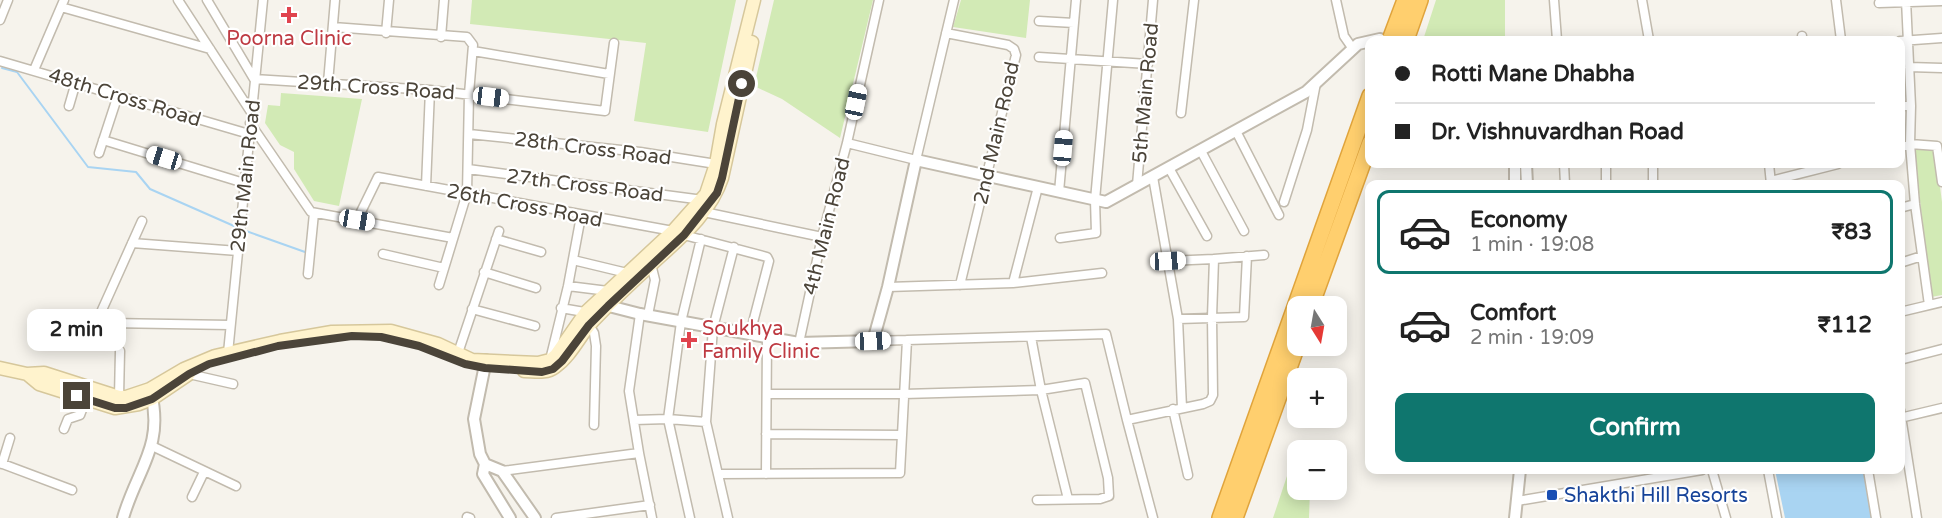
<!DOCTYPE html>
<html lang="en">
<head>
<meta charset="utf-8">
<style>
	:root { --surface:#fff; --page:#f2f2f2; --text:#222; --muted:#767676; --line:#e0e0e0; --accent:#0f766e }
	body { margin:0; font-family:"Varela Round",sans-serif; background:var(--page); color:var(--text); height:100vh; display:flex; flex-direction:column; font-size:22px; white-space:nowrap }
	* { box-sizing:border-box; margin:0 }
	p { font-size:20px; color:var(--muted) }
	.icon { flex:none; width:33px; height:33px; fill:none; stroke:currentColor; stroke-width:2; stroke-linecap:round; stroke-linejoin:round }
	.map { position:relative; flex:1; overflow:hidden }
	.sheet { position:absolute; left:1365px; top:180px; width:540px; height:294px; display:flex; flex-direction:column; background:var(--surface); border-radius:12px; box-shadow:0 3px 15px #0003 }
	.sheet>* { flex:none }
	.banner { position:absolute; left:1365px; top:36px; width:540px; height:132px; border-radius:12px; box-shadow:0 3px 15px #0003; display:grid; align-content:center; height:132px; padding:0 30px; background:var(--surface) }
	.needle { width:39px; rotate:169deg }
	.controls { position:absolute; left:1287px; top:296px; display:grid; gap:12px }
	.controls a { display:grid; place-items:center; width:60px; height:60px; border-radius:12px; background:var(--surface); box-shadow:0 3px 15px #0003; font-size:30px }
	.end { position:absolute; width:27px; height:27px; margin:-14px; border:8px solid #4b4439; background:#fff; box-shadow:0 0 0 3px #fff }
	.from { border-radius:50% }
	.bubble { position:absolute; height:42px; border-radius:12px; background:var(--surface); box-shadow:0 3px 15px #0003; font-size:20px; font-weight:700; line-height:42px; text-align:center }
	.car { position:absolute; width:18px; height:36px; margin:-18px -9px; border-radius:8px; box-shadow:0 0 4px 2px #0007; background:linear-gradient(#fff 24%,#345 0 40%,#fff 0 76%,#345 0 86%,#fff 0) }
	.banner b { display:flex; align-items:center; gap:21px; height:57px; font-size:22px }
	.banner b+b { border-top:2px solid var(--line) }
	.banner i { width:15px; height:15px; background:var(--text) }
	ul { padding:10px 0 0; list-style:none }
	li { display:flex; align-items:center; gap:18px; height:84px; margin:0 12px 9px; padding:0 18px; border:3px solid transparent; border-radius:12px }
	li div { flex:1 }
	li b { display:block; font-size:22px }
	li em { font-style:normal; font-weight:700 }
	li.selected { border-color:var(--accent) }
	li>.icon { width:54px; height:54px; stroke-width:1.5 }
	.button { display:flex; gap:12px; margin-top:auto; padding:12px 30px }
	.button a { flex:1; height:69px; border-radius:12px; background:var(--accent); color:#fff; font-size:24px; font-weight:700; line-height:69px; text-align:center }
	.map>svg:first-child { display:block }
	.green { fill:#d2eab5 }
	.water { fill:#a9d4f2 }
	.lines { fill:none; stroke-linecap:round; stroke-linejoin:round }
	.stream { stroke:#a9d4f2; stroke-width:2 }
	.minor-casing { stroke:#c2bbae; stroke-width:11 }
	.tertiary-casing { stroke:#c2bbae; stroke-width:14 }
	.secondary-casing { stroke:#d6c79b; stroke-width:15 }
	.motorway-casing { stroke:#e0a43c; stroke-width:18 }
	.minor { stroke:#fff; stroke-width:8 }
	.tertiary { stroke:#fff; stroke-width:10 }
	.secondary { stroke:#fff3cd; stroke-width:12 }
	.motorway { stroke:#ffcf6e; stroke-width:15 }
	.route { stroke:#4b4439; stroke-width:8 }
	.health-dot { fill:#e0444e; stroke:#fff; stroke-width:2 }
	.transit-dot { fill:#1a4fb4; stroke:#fff; stroke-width:2 }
	.labels { text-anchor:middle; stroke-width:4.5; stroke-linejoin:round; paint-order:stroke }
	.health-label { font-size:20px; fill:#be3a42; stroke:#fff }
	.street-label { font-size:20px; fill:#4b4439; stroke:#fff }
	.transit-label { font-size:20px; fill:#164399; stroke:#fff; text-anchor:start }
</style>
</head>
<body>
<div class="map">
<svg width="1942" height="518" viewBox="0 0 1942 518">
	<rect width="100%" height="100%" fill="#f6f3ec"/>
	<path class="green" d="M 472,0 L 736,0 L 708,132 L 634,121 L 646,43 L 470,24 Z
		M 774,0 L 873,0 L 840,138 L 782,99 L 754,86 Z
		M 961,0 L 1030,0 L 1026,38 L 953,27 Z
		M 1436,0 L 1505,0 L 1505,40 L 1423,40 Z
		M 281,93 L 362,99 L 339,206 L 314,201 L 294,169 L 294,152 L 280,145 L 265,123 L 268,105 L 280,106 Z
		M 1914,148 L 1935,149 L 1942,202 L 1942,295 L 1931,297 Z
		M 1298,443 L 1311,443 L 1311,450 L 1298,450 L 1298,489 L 1310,489 L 1309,518 L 1273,518 Z"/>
	<path class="water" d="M 1775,470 L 1866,470 L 1873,518 L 1785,518 Z"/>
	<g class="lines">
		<path class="stream" d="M 2,68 L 17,72 L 88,167 L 136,172 L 150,189 L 234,226
			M 246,231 L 305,252"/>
		<g class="minor-casing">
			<path id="minor" d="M 178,0 L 251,112
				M 207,0 L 254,79 L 430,90 L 605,111 L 614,43
				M 1336,0 L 1344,36 L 1353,49
				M 1554,0 L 1557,40
				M 1642,0 L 1649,40
				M 1836,0 L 1841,40
				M 1906,0 L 1911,106 L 1910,144 L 1915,204 L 1929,305
				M 1879,3 L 1942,1
				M 61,7 L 210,49
				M 0,20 L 8,0
				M 1039,21 L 1074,23
				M 333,27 L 467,37 L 473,45 L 469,94 L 467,193 L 439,285
				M 386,33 L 389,0
				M 946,33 L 1008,45 L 1014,49 L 1016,55 L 960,285
				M 1802,36 L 1802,40
				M 441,37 L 444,0
				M 1900,41 L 1942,38
				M 473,51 L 609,74
				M 1039,57 L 1148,64
				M 0,61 L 249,134
				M 1909,67 L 1942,68
				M 34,70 L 64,0
				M 328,83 L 335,0
				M 69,106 L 76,82
				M 1900,106 L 1911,106
				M 1181,113 L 1194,0
				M 250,123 L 311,212 L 453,238
				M 1236,131 L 1279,215
				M 469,134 L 640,152 L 716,164
				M 103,140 L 244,183
				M 847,143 L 916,160 L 954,0
				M 1900,147 L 1910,144 L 1937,146 L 1942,182
				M 1201,151 L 1244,231
				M 99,153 L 118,95
				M 1564,164 L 1565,184
				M 1606,164 L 1606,184
				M 1653,164 L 1653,184
				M 1769,164 L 1771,184
				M 1169,168 L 1207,236
				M 468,169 L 703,200
				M 1153,177 L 1178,319 L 1182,408
				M 1771,181 L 1838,164
				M 1137,185 L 1153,0
				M 426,186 L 430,90
				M 1059,192 L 1076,0
				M 1284,202 L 1307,130 L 1316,83
				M 1900,208 L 1915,204
				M 704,212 L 822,237
				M 357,220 L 378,177 L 673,231
				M 142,221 L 102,310 L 104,317 L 109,323 L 230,325
				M 684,235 L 767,257 L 769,261 L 750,334
				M 1060,238 L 1096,233 L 1095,200 L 1113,0
				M 496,239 L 541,252
				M 132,243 L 238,251
				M 383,254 L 444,268
				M 1214,259 L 1264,255
				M 573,260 L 627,273
				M 1900,263 L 1922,256
				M 484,272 L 536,288
				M 308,274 L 314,213
				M 1013,283 L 1038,187
				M 568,286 L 608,291
				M 888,287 L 1013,283 L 1102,273
				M 561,308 L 590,313
				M 472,309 L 535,326
				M 1900,312 L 1942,302
				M 648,315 L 655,280 L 651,264
				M 1178,319 L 1244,317 L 1247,256
				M 589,325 L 594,333 L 596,346 L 594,425
				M 873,341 L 1106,334 L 1127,420 L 1203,404 L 1210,401 L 1213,395 L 1212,317 L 1214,259 L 1168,261
				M 799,343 L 822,237 L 847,143 L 879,0
				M 228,353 L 263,0
				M 458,353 L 499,231
				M 550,360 L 568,286 L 581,216
				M 1900,360 L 1942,349
				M 189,374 L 233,384
				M 767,394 L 904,394 L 1041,390 L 1031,337
				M 119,397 L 120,351
				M 1173,409 L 1188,475
				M 1900,410 L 1917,518
				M 1900,418 L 1942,408
				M 634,420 L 668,419 L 706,422
				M 1127,420 L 1153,518
				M 64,429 L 68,419 L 80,415 L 86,399
				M 766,434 L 902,435
				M 152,446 L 236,486
				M 639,453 L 629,391 L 640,314
				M 0,463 L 72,490
				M 2,464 L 10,438
				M 1712,470 L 1726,518
				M 1768,470 L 1777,518
				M 1868,470 L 1876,518
				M 502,471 L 639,453 L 652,518
				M 718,474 L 900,473 L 907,340
				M 766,474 L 767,337
				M 192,497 L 204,472
				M 1037,500 L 1100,499 L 1109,496 L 1108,478 L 1085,383 L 1041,390 L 1068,499
				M 1517,501 L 1702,470
				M 467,517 L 470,518
				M 556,518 L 650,505
				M 690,518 L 668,419 L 681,322 L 701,239
				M 728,518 L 706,422 L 713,328 L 734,247"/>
		</g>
		<g class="tertiary-casing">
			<path id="tertiary" d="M 1526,164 L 1527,184
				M 1515,184 L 1515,164
				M 601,304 L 640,314 L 799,343 L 873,341 L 888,287 L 916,160 L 1106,202 L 1306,92 L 1358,44 L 1380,39
				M 486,360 L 474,419 L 480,454 L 485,464 L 483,474 L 510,518
				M 485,464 L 502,471 L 535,518
				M 123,518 C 137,469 164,447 151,393
				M 1515,518 L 1520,470"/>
		</g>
		<g class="secondary-casing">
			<path id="secondary" d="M 0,368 L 27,374 L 44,373 L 119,397 L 126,397 L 150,389 L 184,369 L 215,356 L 280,341 L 332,332 L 391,331 L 438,344 L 472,360 L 538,363 L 550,360 L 556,355 L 586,312 L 673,231 L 706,194 L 716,164 L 723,124 L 754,0
				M 524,371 C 534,371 546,374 555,367 C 571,356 580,335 593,321 C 612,301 632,282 653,263 C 680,238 710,214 722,178 L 752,42
				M 27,374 L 39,384 L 115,408 L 139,404 L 152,399 L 189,374"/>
		</g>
		<g class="motorway-casing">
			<path id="motorway" d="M 1390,40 L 1405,0
				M 1406,40 L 1420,0
				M 1311,306 L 1370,143
				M 1220,518 L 1370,96
				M 1235,518 L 1298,343"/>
		</g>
		<use href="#minor" class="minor"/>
		<use href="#tertiary" class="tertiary"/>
		<use href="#secondary" class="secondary"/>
		<use href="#motorway" class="motorway"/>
	</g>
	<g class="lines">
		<path class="route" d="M 77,396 L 115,408 L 126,408 L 152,399 L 189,374 L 209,364 L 278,346 L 352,336 L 381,337 L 419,346 L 465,364 L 485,368 L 542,372 L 553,369 L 562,361 L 589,325 L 608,306 L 684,235 L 717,193 L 722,178 L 742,84"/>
	</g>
	<g class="health-dot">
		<path d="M286 6h6v6h6v6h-6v6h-6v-6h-6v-6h6z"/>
		<path d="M686 331h6v6h6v6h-6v6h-6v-6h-6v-6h6z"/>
	</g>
	<rect class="transit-dot" x="1546" y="489" width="12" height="12" rx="3"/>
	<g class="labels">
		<g class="health-label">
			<text x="289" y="45">Poorna Clinic</text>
			<text x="702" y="335" text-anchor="start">Soukhya<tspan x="702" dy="23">Family Clinic</tspan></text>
		</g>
		<g class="street-label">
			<text transform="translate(376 87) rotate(4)" y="7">29th Cross Road</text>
			<text transform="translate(1145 93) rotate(-85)" y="7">5th Main Road</text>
			<text transform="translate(125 97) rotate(17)" y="7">48th Cross Road</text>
			<text transform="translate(996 133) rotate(-77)" y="7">2nd Main Road</text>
			<text transform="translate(593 148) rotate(7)" y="7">28th Cross Road</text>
			<text transform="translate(245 176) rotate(-84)" y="7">29th Main Road</text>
			<text transform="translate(585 185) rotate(7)" y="7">27th Cross Road</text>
			<text transform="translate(525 205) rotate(11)" y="7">26th Cross Road</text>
			<text transform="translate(826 226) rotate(-76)" y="7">4th Main Road</text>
		</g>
		<g class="transit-label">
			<text x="1564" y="502">Shakthi Hill Resorts</text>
		</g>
	</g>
</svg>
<div class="controls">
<a><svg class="needle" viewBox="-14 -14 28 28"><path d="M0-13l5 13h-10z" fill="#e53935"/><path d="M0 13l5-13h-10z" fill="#767676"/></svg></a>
<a>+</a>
<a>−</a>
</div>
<i class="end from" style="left:742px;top:84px"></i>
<i class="end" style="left:77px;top:396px"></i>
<div class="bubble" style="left:27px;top:309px;width:99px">2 min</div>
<i class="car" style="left:491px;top:97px;rotate:97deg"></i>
<i class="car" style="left:856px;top:102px;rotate:12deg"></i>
<i class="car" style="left:1063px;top:148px;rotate:5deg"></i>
<i class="car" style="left:164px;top:158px;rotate:287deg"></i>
<i class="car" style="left:357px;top:220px;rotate:100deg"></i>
<i class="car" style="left:1168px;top:261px;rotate:87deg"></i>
<i class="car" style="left:873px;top:341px;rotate:88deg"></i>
<div class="banner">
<b><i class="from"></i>Rotti Mane Dhabha</b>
<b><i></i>Dr. Vishnuvardhan Road</b>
</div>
<section class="sheet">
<ul>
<li class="selected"><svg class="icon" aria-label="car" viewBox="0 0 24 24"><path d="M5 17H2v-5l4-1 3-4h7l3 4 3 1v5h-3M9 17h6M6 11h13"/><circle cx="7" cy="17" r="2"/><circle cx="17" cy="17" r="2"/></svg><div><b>Economy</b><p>1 min · 19:08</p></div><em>₹83</em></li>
<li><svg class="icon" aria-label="car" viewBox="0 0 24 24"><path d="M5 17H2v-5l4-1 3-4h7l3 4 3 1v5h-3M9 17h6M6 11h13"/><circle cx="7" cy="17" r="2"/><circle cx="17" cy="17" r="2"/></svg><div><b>Comfort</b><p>2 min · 19:09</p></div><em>₹112</em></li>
</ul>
<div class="button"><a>Confirm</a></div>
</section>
</div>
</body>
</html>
